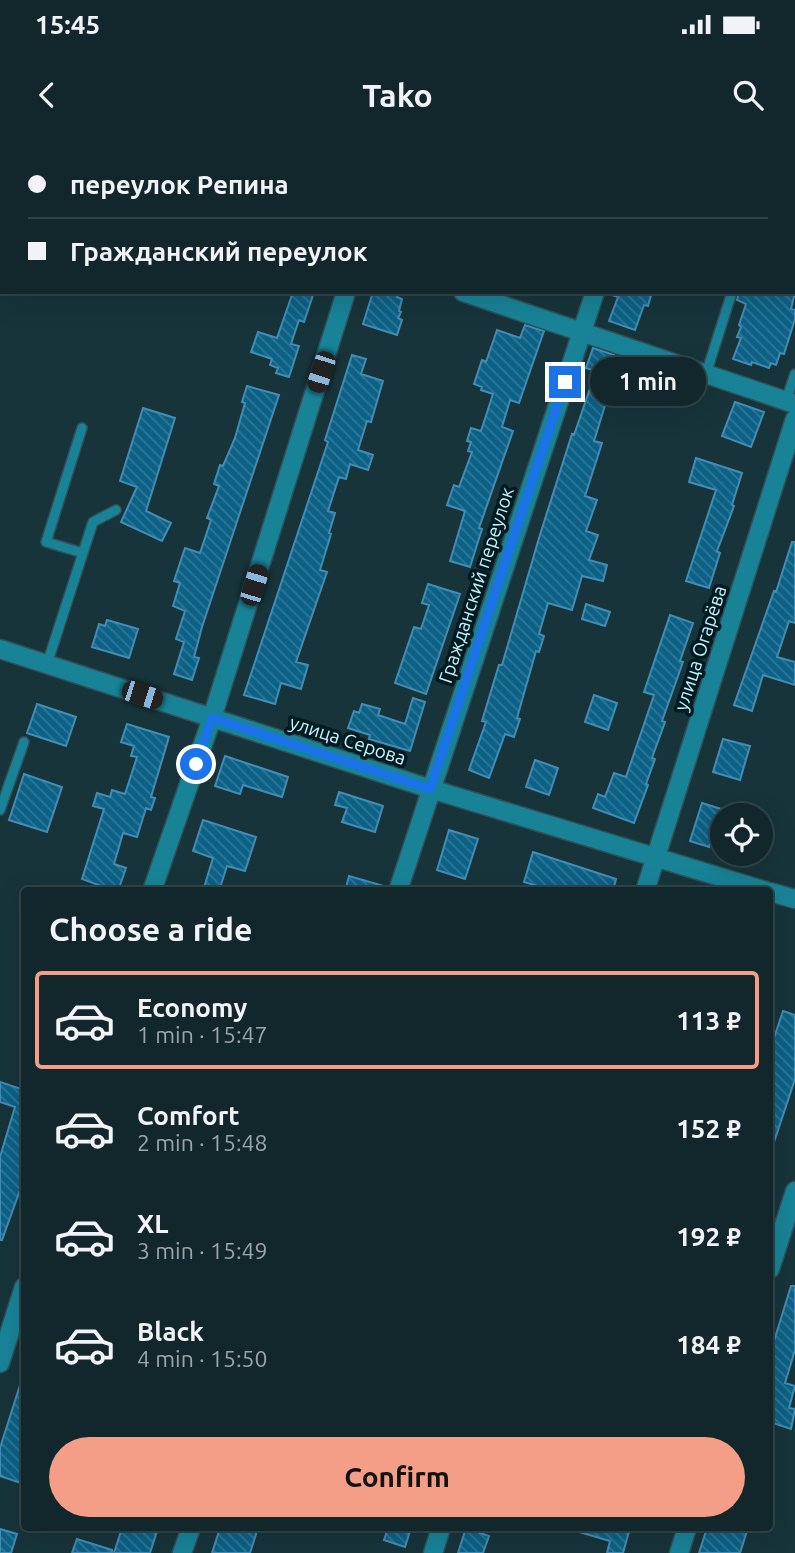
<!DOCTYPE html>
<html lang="en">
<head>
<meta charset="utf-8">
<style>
	:root { --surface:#11272c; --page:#1e3338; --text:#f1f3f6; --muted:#9ca5a9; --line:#304448; --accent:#f49e88 }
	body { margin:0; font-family:Ubuntu,sans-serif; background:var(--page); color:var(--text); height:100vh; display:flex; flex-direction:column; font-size:26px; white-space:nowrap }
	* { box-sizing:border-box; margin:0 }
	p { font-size:23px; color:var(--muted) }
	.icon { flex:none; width:38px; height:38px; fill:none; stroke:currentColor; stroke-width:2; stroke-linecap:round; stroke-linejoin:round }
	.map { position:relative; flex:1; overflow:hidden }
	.side { position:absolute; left:21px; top:747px; width:752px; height:644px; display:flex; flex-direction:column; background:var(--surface); border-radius:7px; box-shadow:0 7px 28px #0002,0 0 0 2px var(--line) }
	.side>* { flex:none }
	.top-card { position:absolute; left:0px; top:0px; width:796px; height:154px; box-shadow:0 7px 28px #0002,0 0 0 2px var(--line); display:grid; align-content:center; height:154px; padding:0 28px; background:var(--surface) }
	.tools { position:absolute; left:710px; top:663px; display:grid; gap:14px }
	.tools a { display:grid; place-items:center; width:63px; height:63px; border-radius:50%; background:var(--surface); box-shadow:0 7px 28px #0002,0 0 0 2px var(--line); font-size:35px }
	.end { position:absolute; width:32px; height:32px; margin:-16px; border:9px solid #1a73e8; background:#fff; box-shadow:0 0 0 4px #fff }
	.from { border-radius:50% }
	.bubble { position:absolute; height:49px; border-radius:24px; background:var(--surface); box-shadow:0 7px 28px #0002,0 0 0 2px var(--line); font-size:23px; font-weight:600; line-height:49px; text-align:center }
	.car { position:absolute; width:21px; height:42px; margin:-21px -10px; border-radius:9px; box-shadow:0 0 5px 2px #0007; background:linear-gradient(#222 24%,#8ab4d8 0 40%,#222 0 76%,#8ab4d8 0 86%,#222 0) }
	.top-card b { display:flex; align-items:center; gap:24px; height:66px; font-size:26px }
	.top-card b+b { border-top:2px solid var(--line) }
	.top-card i { width:18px; height:18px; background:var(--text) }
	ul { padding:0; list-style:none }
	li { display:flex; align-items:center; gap:21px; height:98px; margin:0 14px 10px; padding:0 14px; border:4px solid transparent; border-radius:7px }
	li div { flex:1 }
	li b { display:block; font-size:26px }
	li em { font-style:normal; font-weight:600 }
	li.current { border-color:var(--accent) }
	li>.icon { width:63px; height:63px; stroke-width:1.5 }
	h2 { padding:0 28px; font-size:32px; line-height:84px }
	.primary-button { display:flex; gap:14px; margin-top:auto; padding:14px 28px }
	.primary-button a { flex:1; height:80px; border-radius:42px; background:var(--accent); color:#111; font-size:28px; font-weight:600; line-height:80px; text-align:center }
	.status { display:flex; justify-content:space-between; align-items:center; height:49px; padding:0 35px; background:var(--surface); direction:ltr }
	.status svg { height:19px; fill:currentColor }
	header { display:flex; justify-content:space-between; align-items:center; height:91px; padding:0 28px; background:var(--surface); font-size:32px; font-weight:600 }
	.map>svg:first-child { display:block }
	.building { fill:url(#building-back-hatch); stroke:#438cb3; stroke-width:2 }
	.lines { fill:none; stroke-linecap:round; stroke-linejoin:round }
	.lane-casing { stroke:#305057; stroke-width:12 }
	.street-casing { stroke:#305057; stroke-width:21 }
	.lane { stroke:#188397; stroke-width:9 }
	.street { stroke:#188397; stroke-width:18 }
	.route { stroke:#1a73e8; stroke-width:9 }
	.labels { text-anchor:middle; stroke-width:7; stroke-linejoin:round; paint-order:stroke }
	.street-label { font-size:19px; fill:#c8f4ff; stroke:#001c22 }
</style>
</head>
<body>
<div class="status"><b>15:45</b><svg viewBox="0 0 49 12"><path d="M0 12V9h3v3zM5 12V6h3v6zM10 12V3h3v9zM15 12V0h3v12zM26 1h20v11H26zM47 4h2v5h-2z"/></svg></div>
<header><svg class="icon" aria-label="back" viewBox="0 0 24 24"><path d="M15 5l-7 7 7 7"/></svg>Tako<svg class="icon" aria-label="search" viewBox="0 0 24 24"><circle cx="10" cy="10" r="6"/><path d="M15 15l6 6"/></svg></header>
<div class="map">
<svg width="795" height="1413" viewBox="0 0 795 1413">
	<defs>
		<pattern id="building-back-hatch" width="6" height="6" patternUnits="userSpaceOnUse" patternTransform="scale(1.75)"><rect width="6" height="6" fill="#0c6186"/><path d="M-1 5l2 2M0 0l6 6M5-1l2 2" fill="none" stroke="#2e7898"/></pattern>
	</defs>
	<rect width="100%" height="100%" fill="#17343b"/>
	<path class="building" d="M 293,152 L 314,152 L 304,182 L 299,180 L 291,204 L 299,206 L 289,237 L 276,233 L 278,228 L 270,225 L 272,219 L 251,212 L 258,192 L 277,198 Z
		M 373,152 L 399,152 L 397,157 L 402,159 L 399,171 L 401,172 L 398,178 L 402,180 L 397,195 L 363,184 Z
		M 612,152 L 652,152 L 648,166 L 644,165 L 635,190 L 609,181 L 618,157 L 612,155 Z
		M 739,152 L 795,152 L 791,169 L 795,170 L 795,179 L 784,214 L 780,213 L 776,225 L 771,223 L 769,228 L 752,222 L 751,225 L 733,219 L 741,198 L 737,197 L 741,187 L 739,185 L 746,164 L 737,160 Z
		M 525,185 L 544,191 L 519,263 L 510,260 L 502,287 L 513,291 L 479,388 L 482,389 L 470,427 L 450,421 L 465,371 L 447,365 L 454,345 L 459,347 L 472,312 L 468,311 L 471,302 L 467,301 L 471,288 L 481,291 L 493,254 L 481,250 L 482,247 L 474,244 L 482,220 L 486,222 L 497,190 L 520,198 Z
		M 593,208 L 614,215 L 612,224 L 629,229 L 618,263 L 607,259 L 594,301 L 602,303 L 585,356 L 597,360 L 586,391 L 598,395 L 589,420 L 607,425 L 603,441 L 582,436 L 572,470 L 548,463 L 539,494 L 544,496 L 539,512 L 536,511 L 517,578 L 520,579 L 514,597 L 505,594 L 489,638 L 469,630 L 486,582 L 482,581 L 499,525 L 502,525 L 539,398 L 572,294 L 574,295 L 596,231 L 586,228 Z
		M 352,215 L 366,219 L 361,234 L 383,241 L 371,282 L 367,281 L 358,310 L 373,315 L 368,330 L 350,324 L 346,339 L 339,337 L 328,371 L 335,373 L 329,393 L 331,394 L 320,430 L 327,432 L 296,522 L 308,525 L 301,549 L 281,543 L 275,564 L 244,555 L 328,302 L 325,300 Z
		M 247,246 L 279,255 L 202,487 L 194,517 L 199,518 L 192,540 L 174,534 L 184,502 L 176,499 L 185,471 L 173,466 L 180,443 L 174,441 L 185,408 L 200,413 L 211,380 L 207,378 L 219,346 L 214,344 L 220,325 L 223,326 L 235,298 L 245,263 L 242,262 Z
		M 735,262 L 764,272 L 751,307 L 722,296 Z
		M 143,268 L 175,278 L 146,371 L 171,383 L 162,401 L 121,382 L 137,347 L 120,341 Z
		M 696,318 L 742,333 L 732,365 L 734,366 L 717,411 L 720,413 L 709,448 L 686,441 L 716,350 L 689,342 Z
		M 792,402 L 795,402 L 795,483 L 789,481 L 777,517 L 795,522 L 795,545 L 763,535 L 752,571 L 734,565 L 774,451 L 776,452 Z
		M 428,444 L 460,454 L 426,554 L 395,543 L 414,487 L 421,489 L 429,465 L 422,463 Z
		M 586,464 L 610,472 L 605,486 L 582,479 Z
		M 670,475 L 693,483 L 680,521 L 683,522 L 662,581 L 665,582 L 652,618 L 655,619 L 646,644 L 648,645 L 634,683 L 593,668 L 598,654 L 605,657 L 614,633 L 626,637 L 654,555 L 644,552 Z
		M 107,480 L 138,489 L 129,518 L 92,507 L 99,484 L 105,486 Z
		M 594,555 L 617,563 L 608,590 L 585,582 Z
		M 413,558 L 425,562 L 410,611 L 369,599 L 370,595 L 348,588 L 354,571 L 359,573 L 362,564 L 380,569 L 378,575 L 405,584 Z
		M 37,564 L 76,577 L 66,606 L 27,593 Z
		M 127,584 L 169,597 L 151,657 L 155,658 L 151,670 L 146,668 L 137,697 L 123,693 L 114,724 L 126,728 L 118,751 L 100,751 L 101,746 L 82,739 L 104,669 L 93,666 L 97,653 L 110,657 L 112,650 L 125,654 L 137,617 L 131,616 L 134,606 L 121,602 Z
		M 723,599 L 750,606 L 740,640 L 713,632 Z
		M 225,616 L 288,637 L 282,657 L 243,645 L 240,654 L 215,646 Z
		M 535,620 L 558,628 L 549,655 L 526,647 Z
		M 24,634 L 62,647 L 47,692 L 9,680 Z
		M 339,652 L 383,666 L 375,692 L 342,682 L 347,668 L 335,665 Z
		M 702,663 L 721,669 L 709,707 L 690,701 Z
		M 203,680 L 256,697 L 245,731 L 227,726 L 219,751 L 203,751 L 213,718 L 193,711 Z
		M 449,690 L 478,699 L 465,739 L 437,730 Z
		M 533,712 L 616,739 L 613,751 L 555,751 L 524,742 Z
		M 349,736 L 387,747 L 387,751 L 345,751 Z
		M 783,871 L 795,875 L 795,939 L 772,1008 L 770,1007 L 770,910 Z
		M 0,942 L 21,949 L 24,948 L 24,1039 L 2,1100 L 0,1100 L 0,1017 L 15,967 L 0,962 Z
		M 791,1146 L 795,1146 L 795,1210 L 785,1243 L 795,1246 L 789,1268 L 795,1269 L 791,1289 L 770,1282 L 770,1214 Z
		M 21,1242 L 24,1243 L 24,1344 L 0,1336 L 0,1308 Z
		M 122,1388 L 158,1388 L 150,1413 L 114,1413 Z
		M 220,1388 L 258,1388 L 250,1413 L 212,1413 Z
		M 388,1388 L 411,1388 L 405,1407 L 384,1400 Z
		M 466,1388 L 489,1396 L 483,1413 L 458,1413 Z
		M 577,1388 L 630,1388 L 623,1413 L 607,1413 L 610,1401 L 576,1391 Z
		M 707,1388 L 748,1388 L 740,1413 L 699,1413 Z
		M 0,1389 L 17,1394 L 11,1413 L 0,1413 Z
		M 77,1399 L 112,1410 L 112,1413 L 72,1413 Z"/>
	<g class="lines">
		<g class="lane-casing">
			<path id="lane" d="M 69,2 L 70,0
				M 148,2 L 148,0
				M 0,99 L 2,99
				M 794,119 L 795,120
				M 706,234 L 732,152
				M 786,261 L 795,234
				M 82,288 L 46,402 L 83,413
				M 47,524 L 93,382 L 116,370
				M 0,670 L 24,602"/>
		</g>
		<g class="street-casing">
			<path id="street" d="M 19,0 L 24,2
				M 394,2 L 395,0
				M 644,2 L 645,0
				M 463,152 L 795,264
				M 0,509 L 431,649 L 766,751
				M 152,751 L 212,578 L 346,152
				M 398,751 L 595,152
				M 645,751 L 795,279
				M 770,752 L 795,759
				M 770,1129 L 795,1051
				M 0,1223 L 24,1147
				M 182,1413 L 191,1388
				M 433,1413 L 441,1388
				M 679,1413 L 687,1388"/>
		</g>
		<use href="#lane" class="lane"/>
		<use href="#street" class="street"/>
	</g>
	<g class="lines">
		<path class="route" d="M 196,624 L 212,578 L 430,649 L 565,242"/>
	</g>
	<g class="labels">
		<g class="street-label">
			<text transform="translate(476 445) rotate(-72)" y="7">Гражданский переулок</text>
			<text transform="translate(700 508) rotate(-72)" y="7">улица Огарёва</text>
			<text transform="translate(348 600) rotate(18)" y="7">улица Серова</text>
		</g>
	</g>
</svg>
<div class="tools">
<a><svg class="icon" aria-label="locate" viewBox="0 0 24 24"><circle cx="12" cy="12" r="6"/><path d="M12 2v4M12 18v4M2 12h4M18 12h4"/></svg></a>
</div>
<i class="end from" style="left:196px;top:624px"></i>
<i class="end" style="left:565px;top:242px"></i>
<div class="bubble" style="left:590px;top:217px;width:116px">1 min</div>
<i class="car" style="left:321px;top:232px;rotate:198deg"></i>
<i class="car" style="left:254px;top:445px;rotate:17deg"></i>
<i class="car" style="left:142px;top:555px;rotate:108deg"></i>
<div class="top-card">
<b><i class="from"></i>переулок Репина</b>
<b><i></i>Гражданский переулок</b>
</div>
<section class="side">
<h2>Choose a ride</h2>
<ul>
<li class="current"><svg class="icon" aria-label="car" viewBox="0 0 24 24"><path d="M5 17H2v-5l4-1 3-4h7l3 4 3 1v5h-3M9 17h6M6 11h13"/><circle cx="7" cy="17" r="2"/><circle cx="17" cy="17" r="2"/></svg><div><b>Economy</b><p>1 min · 15:47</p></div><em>113 ₽</em></li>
<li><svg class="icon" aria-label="car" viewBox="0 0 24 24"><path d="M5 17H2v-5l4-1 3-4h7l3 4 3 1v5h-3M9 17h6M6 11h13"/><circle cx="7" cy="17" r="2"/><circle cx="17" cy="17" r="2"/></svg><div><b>Comfort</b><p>2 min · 15:48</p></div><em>152 ₽</em></li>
<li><svg class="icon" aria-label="car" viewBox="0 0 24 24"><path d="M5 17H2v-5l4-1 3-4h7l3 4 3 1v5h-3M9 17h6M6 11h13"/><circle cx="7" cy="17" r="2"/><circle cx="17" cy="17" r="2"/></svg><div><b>XL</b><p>3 min · 15:49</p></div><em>192 ₽</em></li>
<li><svg class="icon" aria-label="car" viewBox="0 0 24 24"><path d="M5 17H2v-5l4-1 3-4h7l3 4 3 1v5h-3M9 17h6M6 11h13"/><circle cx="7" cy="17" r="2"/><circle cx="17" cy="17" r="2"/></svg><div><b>Black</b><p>4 min · 15:50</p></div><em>184 ₽</em></li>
</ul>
<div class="primary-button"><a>Confirm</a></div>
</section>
</div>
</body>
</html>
